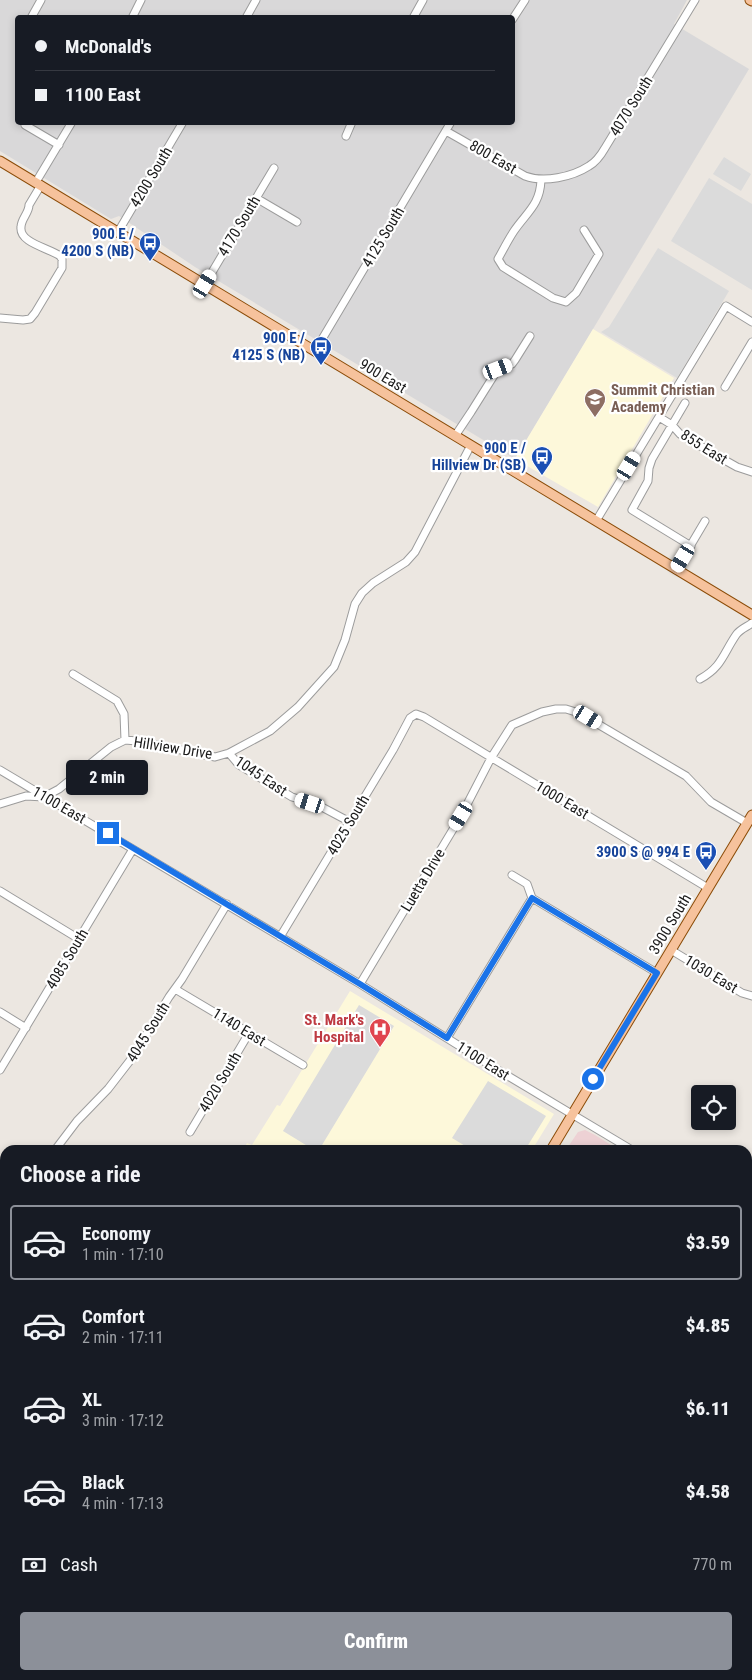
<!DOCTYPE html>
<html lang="en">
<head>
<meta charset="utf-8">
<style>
	:root { --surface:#171b24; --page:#242831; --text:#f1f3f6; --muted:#9ea1a6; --line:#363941; --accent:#8c9099 }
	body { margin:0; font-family:"Roboto Condensed",sans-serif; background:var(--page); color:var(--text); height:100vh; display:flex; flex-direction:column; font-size:19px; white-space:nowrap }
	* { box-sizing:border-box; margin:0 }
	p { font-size:16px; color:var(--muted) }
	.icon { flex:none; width:28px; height:28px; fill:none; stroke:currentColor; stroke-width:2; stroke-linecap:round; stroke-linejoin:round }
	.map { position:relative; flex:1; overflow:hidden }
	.drawer { position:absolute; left:0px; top:1145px; width:752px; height:535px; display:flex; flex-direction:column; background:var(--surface); border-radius:15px 15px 0 0; box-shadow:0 2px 8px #0003 }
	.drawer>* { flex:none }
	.top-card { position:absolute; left:15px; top:15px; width:500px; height:110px; border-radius:5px; box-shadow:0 2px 8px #0003; display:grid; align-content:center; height:110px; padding:0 20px; background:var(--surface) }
	.controls { position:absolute; left:691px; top:1085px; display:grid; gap:10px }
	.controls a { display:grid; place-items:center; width:45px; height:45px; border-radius:5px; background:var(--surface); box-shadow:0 2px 8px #0003; font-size:25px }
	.end { position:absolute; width:22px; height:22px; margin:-11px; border:6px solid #1a73e8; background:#fff; box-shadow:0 0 0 2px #fff }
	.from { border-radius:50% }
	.bubble { position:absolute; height:35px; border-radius:5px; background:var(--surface); box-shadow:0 2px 8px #0003; font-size:16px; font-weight:800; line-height:35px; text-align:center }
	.car { position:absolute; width:15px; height:30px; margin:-15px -8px; border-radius:6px; box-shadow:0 0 4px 1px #0007; background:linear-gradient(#fff 24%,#345 0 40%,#fff 0 76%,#345 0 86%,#fff 0) }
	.top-card b { display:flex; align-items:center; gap:18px; height:48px; font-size:19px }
	.top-card b+b { border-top:1px solid var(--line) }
	.top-card i { width:12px; height:12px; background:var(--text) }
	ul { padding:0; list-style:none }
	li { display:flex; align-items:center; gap:15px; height:75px; margin:0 10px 8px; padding:0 10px; border:2px solid transparent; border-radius:5px }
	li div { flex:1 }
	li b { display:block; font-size:19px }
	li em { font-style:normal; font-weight:800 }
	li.selected { border-color:var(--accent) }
	li>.icon { width:45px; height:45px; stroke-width:1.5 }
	h2 { padding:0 20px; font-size:22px; line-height:60px }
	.pay { display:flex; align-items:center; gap:12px; height:55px; padding:0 20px; font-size:19px }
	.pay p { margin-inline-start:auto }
	.action { display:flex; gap:10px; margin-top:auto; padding:10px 20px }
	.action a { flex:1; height:58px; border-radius:5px; background:var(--accent); color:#fff; font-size:20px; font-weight:800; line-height:58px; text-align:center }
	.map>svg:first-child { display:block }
	.residential { fill:#d9d8d9; fill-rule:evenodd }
	.commercial { fill:#edd1d4 }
	.education { fill:#fdf8da }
	.parking { fill:#dbdbdb }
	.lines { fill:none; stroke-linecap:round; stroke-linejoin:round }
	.minor-casing { stroke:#9c9c9c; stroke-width:9 }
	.major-casing { stroke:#8b4c08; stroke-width:11 }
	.minor { stroke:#fff; stroke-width:7 }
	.major { stroke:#f6c29c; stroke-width:9 }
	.route { stroke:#1a73e8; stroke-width:6 }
	.labels { text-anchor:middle; stroke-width:4.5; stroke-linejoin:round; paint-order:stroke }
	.street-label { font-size:15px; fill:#1b1b1b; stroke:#fff }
	.transit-label { font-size:15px; font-weight:bold; fill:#164399; stroke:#fff; text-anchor:end }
	.education-label { font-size:15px; font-weight:bold; fill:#785e54; stroke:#fff; text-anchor:start }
	.health-label { font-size:15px; font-weight:bold; fill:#be3a42; stroke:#fff; text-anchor:end }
</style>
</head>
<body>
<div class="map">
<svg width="752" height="1680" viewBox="0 0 752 1680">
	<rect width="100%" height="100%" fill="#ece7e1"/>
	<path class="residential" d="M 0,0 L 687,0 L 674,24 L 749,69 L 515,459 L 195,267 L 119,216 L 111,219 L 0,151 ZM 18,18 L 512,18 L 512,122 L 18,122 Z
		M 752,1387 L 752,1680 L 523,1680 L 515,1675 L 748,1675 L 748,1395 Z
		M 0,1389 L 5,1392 L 5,1675 L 225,1675 L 222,1680 L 0,1680 Z
		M 338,1675 L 476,1675 L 484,1680 L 335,1680 Z"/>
	<path class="commercial" d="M 585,1130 L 595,1135 L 619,1150 L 566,1150 L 578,1132 Z"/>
	<path class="education" d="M 593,329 L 674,378 L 598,507 L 515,459 Z
		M 350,991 L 554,1114 L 532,1150 L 243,1150 L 247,1143 L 252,1145 L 277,1105 L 280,1106 Z
		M 748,1233 L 752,1235 L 752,1387 L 748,1395 Z"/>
	<path class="parking" d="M 724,157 L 751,174 L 741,191 L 713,174 Z
		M 709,178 L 752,204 L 752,290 L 671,241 Z
		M 658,248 L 729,291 L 677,378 L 601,332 L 609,327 Z
		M 359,1005 L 394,1026 L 319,1150 L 314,1150 L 283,1131 Z
		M 488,1081 L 546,1116 L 525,1150 L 472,1150 L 452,1138 Z"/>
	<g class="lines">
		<g class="minor-casing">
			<path id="minor" d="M 31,18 L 41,0
				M 132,18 L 141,0
				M 246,18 L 256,0
				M 413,18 L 423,0
				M 512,20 L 525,0
				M 25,125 L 59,145
				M 446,131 L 525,176 C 544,183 572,177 589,166 C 596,162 601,155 605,148 L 695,0
				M 346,136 L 352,122
				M 541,180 C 540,205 527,212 514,231 C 508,240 503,250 498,259 L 503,267 L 553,298 L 566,302 L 576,293 L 599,254 L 584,230
				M 36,182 L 72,122
				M 256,198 L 297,222
				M 118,232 L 183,122
				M 205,284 L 274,168
				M 0,318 L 23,320 L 30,319 L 35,313 L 62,268 L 62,259 L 60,256 C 49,248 19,243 21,227 C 21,219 29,213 29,205 L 41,185
				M 315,351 L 451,122
				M 725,387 L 752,342
				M 685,403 L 652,459 L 649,468 L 648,481 L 632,510 L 691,546
				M 659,417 L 672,425 L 680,434 L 721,458 L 737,467 L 752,472
				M 455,436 L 471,412 L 498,369 L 512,364 L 515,360 L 530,336
				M 596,521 L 726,306 L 752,322
				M 676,570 L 705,521
				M 73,674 L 117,701 L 124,714 L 125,740
				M 700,679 C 722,667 723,654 736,635 C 740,629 747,627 752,623
				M 229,753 L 239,765 L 292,797 L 318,805 L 350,822
				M 0,770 L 360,984 L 498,1070 L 632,1150
				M 0,804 L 26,796 L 44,797 L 59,789 L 111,747 L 125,740 L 137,741 L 215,757 L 229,753 L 270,731 L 298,707 L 334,667 L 345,640 L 355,604 L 362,593 L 373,583 L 406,562 L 415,552 L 471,445
				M 512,875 L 527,884 L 532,898 L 657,973
				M 0,891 L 79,939
				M 280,937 L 393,750 L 410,718 L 416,714 L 424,717 L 708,888
				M 671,950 L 742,993 L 752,996
				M 360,984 L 461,816 L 491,758 L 512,725 L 542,712 L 556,709 L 566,709 L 579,713 L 686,776 L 711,802 L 747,823
				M 175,989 L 303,1065
				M 0,1012 L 26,1028
				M 447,1038 L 532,898
				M 0,1070 L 133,849
				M 190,1132 L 249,1033
				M 55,1150 L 77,1121 L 108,1089 L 132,1058 L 169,997 L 182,979 L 227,904
				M 748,1219 L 752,1222
				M 748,1488 L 752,1480
				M 0,1518 L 5,1509
				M 748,1645 L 752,1637
				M 82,1675 L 91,1680
				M 60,1680 L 63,1675
				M 137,1680 L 140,1675
				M 522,1680 L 525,1675
				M 634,1680 L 637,1675
				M 731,1680 L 731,1675"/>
		</g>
		<g class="major-casing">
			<path id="major" d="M 750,0 L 752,1
				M 0,161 L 752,615
				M 551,1150 L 752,815
				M 0,1376 L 5,1379
				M 494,1675 L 503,1680
				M 233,1680 L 236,1675"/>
		</g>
		<use href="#minor" class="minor"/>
		<use href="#major" class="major"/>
	</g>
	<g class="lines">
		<path class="route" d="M 108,833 L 360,984 L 447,1038 L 532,898 L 657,973 L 593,1079"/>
	</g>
	<defs>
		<g id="bus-pin" transform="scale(1.125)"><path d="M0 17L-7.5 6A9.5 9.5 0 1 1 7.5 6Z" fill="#1a4fb4" stroke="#fff"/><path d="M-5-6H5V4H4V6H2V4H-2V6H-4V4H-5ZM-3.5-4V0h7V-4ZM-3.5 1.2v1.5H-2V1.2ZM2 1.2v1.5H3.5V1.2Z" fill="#fff"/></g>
		<g id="school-pin" transform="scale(1.125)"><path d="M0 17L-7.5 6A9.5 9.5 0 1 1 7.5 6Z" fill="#8d6e63" stroke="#fff"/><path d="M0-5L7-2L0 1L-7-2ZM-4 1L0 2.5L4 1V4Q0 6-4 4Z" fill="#fff"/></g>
		<g id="hospital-pin" transform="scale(1.125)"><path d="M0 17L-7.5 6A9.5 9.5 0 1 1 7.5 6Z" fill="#e0444e" stroke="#fff"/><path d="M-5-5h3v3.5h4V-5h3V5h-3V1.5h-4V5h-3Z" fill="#fff"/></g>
	</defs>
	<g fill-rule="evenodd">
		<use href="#bus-pin" x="150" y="243"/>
		<use href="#bus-pin" x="321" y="347"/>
		<use href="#school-pin" x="595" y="399"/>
		<use href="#bus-pin" x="542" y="457"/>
		<use href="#bus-pin" x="706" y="852"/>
		<use href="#hospital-pin" x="380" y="1029"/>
	</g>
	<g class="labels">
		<g class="street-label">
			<text transform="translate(631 106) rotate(-58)" y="5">4070 South</text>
			<text transform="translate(493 157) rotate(30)" y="5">800 East</text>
			<text transform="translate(151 177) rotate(-59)" y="5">4200 South</text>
			<text transform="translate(239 226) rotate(-59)" y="5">4170 South</text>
			<text transform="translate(383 237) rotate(-59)" y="5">4125 South</text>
			<text transform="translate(383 376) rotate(31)" y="5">900 East</text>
			<text transform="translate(704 447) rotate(32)" y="5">855 East</text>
			<text transform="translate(173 748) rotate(9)" y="5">Hillview Drive</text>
			<text transform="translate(261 776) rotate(34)" y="5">1045 East</text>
			<text transform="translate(562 800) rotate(31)" y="5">1000 East</text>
			<text transform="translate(59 805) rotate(30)" y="5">1100 East</text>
			<text transform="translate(348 825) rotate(-59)" y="5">4025 South</text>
			<text transform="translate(423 880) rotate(-59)" y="5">Luetta Drive</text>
			<text transform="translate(670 924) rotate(-59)" y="5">3900 South</text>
			<text transform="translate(67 959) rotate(-59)" y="5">4085 South</text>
			<text transform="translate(711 974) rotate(31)" y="5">1030 East</text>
			<text transform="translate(239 1027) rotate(31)" y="5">1140 East</text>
			<text transform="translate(148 1032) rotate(-58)" y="5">4045 South</text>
			<text transform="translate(483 1061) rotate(32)" y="5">1100 East</text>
			<text transform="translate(220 1082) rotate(-59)" y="5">4020 South</text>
		</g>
		<g class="transit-label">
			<text x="134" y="239">900 E /<tspan x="134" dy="17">4200 S (NB)</tspan></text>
			<text x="305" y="343">900 E /<tspan x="305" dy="17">4125 S (NB)</tspan></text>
			<text x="526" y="453">900 E /<tspan x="526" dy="17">Hillview Dr (SB)</tspan></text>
			<text x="690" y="857">3900 S @ 994 E</text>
		</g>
		<g class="education-label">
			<text x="611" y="395">Summit Christian<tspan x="611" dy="17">Academy</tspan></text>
		</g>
		<g class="health-label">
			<text x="364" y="1025">St. Mark's<tspan x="364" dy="17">Hospital</tspan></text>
		</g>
	</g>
</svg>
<div class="controls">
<a><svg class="icon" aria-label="locate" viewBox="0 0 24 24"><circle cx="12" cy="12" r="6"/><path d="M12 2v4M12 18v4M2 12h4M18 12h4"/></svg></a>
</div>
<i class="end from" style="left:593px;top:1079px"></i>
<i class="end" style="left:108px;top:833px"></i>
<div class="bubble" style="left:66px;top:760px;width:82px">2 min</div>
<i class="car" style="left:205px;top:284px;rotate:31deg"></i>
<i class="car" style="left:498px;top:369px;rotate:69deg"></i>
<i class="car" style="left:629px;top:466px;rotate:31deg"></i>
<i class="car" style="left:683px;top:558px;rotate:211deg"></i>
<i class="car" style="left:588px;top:717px;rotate:121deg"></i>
<i class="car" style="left:310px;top:803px;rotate:288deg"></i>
<i class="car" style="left:461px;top:816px;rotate:211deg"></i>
<div class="top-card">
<b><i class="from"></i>McDonald's</b>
<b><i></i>1100 East</b>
</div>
<section class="drawer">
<h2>Choose a ride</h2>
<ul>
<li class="selected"><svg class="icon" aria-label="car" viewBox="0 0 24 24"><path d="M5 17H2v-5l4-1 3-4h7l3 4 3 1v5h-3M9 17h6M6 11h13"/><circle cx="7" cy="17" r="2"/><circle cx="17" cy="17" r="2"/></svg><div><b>Economy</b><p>1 min · 17:10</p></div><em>$3.59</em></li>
<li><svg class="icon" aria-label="car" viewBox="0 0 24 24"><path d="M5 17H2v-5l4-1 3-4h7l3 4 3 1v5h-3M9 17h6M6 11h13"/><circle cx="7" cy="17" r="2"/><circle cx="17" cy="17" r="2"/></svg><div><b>Comfort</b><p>2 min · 17:11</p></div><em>$4.85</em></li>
<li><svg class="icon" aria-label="car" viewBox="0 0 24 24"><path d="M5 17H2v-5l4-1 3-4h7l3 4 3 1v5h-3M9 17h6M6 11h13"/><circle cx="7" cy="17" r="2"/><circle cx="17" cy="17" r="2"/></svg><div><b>XL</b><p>3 min · 17:12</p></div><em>$6.11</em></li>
<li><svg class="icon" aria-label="car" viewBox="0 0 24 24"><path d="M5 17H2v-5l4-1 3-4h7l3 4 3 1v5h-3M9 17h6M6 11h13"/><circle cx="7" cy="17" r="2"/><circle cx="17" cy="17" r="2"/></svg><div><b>Black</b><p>4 min · 17:13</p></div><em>$4.58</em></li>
</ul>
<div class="pay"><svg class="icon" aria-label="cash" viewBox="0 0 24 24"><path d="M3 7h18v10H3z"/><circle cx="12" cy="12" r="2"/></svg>Cash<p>770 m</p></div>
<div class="action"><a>Confirm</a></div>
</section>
</div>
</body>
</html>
